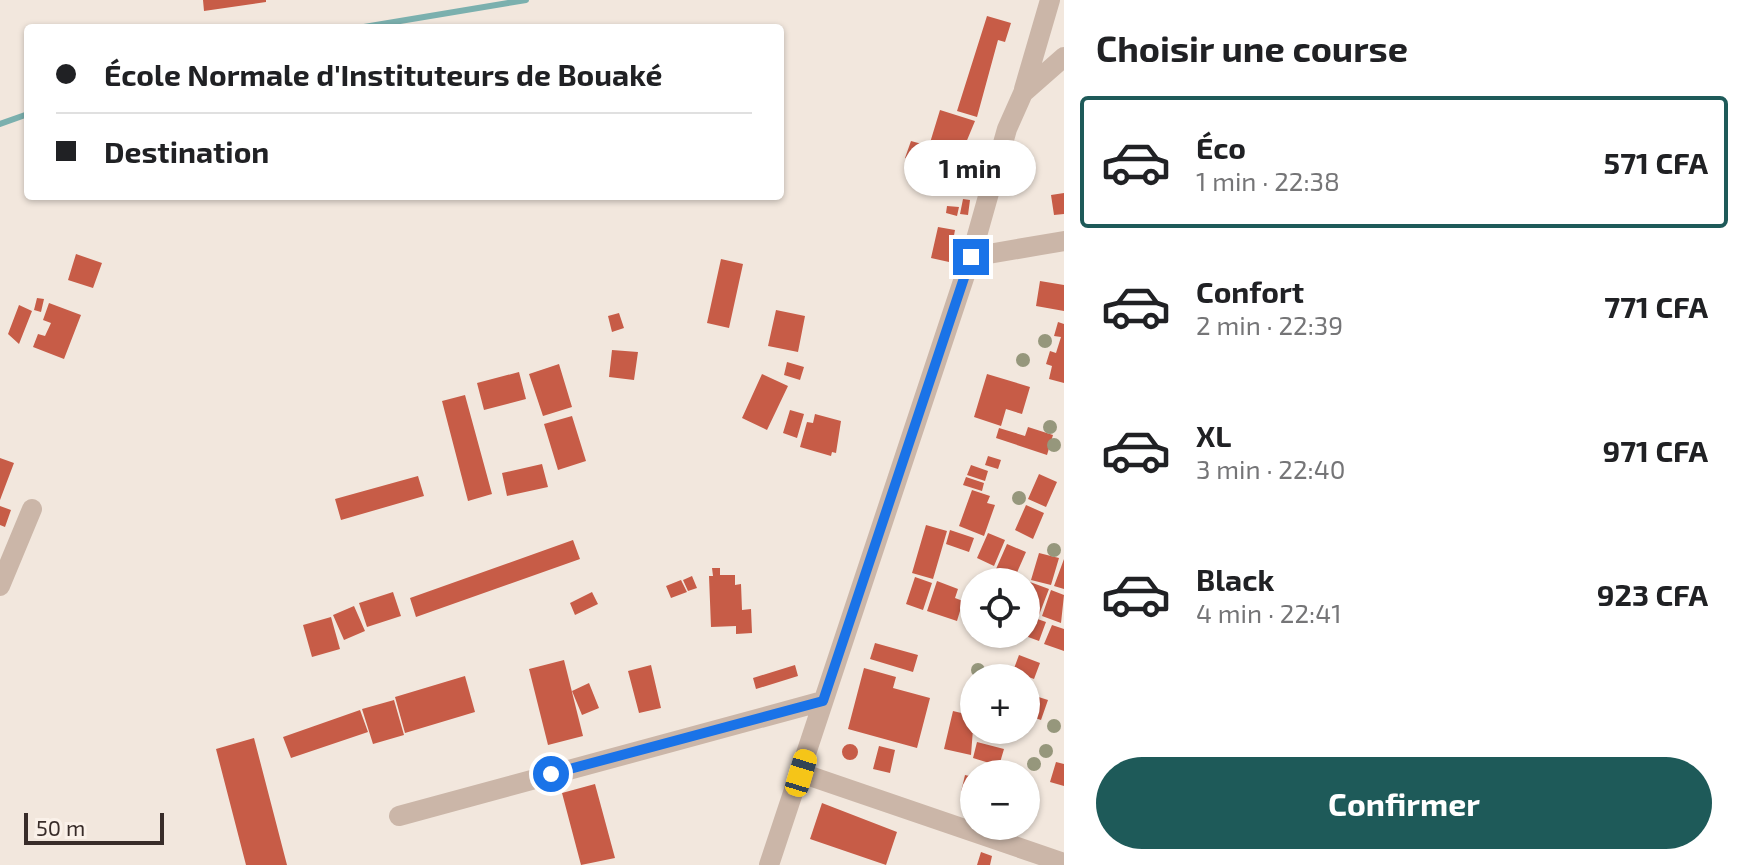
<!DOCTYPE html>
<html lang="fr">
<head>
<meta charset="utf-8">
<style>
	:root { --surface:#fff; --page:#f2f2f2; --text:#202124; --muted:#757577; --line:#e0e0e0; --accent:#1e5a59 }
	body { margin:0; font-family:"Exo 2",sans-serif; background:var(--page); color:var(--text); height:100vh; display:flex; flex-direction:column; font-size:30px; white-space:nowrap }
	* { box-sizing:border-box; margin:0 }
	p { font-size:26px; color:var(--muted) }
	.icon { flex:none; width:44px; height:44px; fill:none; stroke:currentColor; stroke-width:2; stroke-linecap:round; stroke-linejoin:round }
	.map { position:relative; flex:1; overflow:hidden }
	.drawer { display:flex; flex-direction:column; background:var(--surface); width:680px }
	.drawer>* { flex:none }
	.hud { position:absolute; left:24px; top:24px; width:760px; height:176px; border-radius:8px; box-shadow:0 2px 6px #0004; display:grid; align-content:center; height:176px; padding:0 32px; background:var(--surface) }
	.controls { position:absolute; left:960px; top:568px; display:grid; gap:16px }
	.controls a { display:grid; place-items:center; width:80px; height:80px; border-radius:50%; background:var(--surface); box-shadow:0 2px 6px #0004; font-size:40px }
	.scale { position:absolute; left:24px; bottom:20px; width:140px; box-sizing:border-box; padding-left:8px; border:4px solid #382c29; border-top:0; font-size:22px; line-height:28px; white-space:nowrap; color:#382c29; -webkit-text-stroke:6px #faf1e9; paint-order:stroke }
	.end { position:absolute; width:36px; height:36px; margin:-18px; border:10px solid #1a73e8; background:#fff; box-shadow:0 0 0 4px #fff }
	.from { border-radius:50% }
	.bubble { position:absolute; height:56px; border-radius:28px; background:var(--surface); box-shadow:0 2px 6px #0004; font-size:26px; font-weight:700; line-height:56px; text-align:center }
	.car { position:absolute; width:24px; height:48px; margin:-24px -12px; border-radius:10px; box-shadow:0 0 6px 2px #0007; background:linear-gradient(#f5c518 24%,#345 0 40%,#f5c518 0 76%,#345 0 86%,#f5c518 0) }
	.hud b { display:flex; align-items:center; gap:28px; height:76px; font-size:30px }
	.hud b+b { border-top:2px solid var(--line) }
	.hud i { width:20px; height:20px; background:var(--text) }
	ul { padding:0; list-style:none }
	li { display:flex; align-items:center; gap:24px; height:132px; margin:0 16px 12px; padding:0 16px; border:4px solid transparent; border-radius:8px }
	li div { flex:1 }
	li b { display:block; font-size:30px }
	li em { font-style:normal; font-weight:700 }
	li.selected { border-color:var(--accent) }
	li>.icon { width:72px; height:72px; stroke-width:1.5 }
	h2 { padding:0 32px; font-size:36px; line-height:96px }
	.action { display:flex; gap:16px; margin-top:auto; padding:16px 32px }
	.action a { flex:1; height:92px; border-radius:48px; background:var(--accent); color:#fff; font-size:32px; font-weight:700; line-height:92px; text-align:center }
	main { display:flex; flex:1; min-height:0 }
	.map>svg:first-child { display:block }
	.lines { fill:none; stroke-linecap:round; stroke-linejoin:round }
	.stream { stroke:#7bb0ae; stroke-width:6 }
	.building { fill:#c75c47 }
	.minor { stroke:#cbb6a8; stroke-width:20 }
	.tree { fill:#96977c }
	.route { stroke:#1a73e8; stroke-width:10 }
</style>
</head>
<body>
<main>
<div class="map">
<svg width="1064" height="865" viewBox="0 0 1064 865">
	<rect width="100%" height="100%" fill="#f2e7dd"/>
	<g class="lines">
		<path class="stream" d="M 358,28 L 526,0
			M 0,124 L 28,114"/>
	</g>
	<path class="building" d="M 203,0 L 266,0 L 266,2 L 204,11 Z
		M 987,16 L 1011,23 L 1005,42 L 998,40 L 977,117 L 957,111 Z
		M 940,110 L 975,121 L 953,174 L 905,158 L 911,141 L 929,146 Z
		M 920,177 L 941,183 L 939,191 L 917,185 Z
		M 1064,193 L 1064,214 L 1054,215 L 1051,195 Z
		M 963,199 L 970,200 L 968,215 L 960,214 Z
		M 947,206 L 959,207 L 957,216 L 946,213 Z
		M 938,227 L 955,230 L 949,262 L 931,258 Z
		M 76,254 L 102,263 L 93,288 L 68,280 Z
		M 721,259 L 743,264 L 729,328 L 707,323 Z
		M 1040,281 L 1064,285 L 1064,311 L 1036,306 Z
		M 37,298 L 44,299 L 41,312 L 34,310 Z
		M 49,303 L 81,315 L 64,359 L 33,347 L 38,334 L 45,336 L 51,323 L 43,320 Z
		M 19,305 L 32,311 L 19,344 L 8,334 Z
		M 776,310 L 805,316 L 798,352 L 768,346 Z
		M 619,313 L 624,328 L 612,332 L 608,316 Z
		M 1058,322 L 1064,324 L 1064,383 L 1049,379 L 1052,366 L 1046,364 L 1050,351 L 1056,353 L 1061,337 L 1054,336 Z
		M 612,350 L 638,352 L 634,380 L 609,377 Z
		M 787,362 L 804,367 L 800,380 L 784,375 Z
		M 559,364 L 572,407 L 543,416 L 529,374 Z
		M 519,372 L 526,399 L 484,410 L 477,383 Z
		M 762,374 L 788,386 L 767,430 L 742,418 Z
		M 987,374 L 1030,387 L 1022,414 L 1006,409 L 1001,426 L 974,417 Z
		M 465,395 L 492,494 L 468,501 L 442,401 Z
		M 790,410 L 804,414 L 797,438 L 783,433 Z
		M 815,414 L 841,421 L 836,453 L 832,452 L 831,456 L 800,447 L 807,422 L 813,423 Z
		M 572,416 L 586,461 L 558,470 L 544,424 Z
		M 1028,427 L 1053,435 L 1047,455 L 996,438 L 999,428 L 1025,436 Z
		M 988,456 L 1001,460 L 998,469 L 985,465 Z
		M 0,458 L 14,463 L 0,500 Z
		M 542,464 L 548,487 L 507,496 L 502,473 Z
		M 971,465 L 988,471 L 985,481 L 967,475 Z
		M 1039,474 L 1057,482 L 1046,507 L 1028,499 Z
		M 418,476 L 424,496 L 341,520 L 335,499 Z
		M 966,477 L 984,483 L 982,491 L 963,485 Z
		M 972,490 L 990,496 L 987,503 L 995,505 L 984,536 L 959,526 Z
		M 1026,505 L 1044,513 L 1033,539 L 1015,530 Z
		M 0,506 L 11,510 L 5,527 L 0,525 Z
		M 926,525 L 947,531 L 933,579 L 912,573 Z
		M 950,530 L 974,538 L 969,552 L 946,544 Z
		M 988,533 L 1005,540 L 994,566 L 977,558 Z
		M 573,540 L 580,559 L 416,617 L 410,598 Z
		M 1007,544 L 1026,552 L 1015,577 L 996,569 Z
		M 1039,553 L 1059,558 L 1051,585 L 1031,580 Z
		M 1064,559 L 1064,589 L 1054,586 Z
		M 712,568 L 720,568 L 720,575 L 735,575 L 735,585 L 741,584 L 742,610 L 751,609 L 752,633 L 736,634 L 736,626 L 711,627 L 709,576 L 713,576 Z
		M 692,576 L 697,588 L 688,591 L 683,580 Z
		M 915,577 L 932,583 L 923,610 L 906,604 Z
		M 681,580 L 687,592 L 671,598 L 666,586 Z
		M 937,581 L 958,589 L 955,598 L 963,601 L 957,621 L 927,611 Z
		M 1030,582 L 1049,589 L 1039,615 L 1026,610 Z
		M 1051,590 L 1064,595 L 1061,623 L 1042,616 Z
		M 393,592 L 401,616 L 367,627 L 359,603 Z
		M 592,592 L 598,604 L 575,615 L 570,603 Z
		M 354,606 L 365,631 L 344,640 L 333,615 Z
		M 1026,615 L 1046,622 L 1039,641 L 1020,634 L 1026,634 Z
		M 331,617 L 340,649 L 312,657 L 303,625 Z
		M 1052,625 L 1064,629 L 1064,651 L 1044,644 Z
		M 875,643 L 918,655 L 913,672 L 870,659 Z
		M 1019,655 L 1040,663 L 1034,679 L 1013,671 Z
		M 564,660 L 583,736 L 548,745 L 529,669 Z
		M 651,665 L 661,708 L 639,713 L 628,671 Z
		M 795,665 L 798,676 L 756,689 L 753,678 Z
		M 864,668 L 896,677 L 893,688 L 930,698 L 917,748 L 848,729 Z
		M 465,676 L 475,712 L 405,733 L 395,697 Z
		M 589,683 L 599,708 L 582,715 L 572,691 Z
		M 1026,693 L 1048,700 L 1041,720 L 1026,715 Z
		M 394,700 L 404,735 L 373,744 L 362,709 Z
		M 360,710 L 368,732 L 291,758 L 283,737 Z
		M 953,711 L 974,716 L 971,755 L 944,749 Z
		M 983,730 L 1010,730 L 1008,739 Z
		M 254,738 L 287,865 L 246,865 L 216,749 Z
		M 977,742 L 1004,749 L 999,766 L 973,758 Z
		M842 752a8 8 0 1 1 16 0a8 8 0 1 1-16 0Z
		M 879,746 L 895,750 L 890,773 L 873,769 Z
		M 1056,762 L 1064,764 L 1064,786 L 1050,782 Z
		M 965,775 L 974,777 L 974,795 L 961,792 Z
		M 595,784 L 615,858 L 581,865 L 562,793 Z
		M 822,803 L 897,832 L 886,865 L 810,839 Z
		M 981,852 L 992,856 L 990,865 L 977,865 Z"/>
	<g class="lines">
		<path class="minor" d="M 1024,89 L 1050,0
			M 971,257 L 1064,241
			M 0,586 L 32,509
			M 801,773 L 1064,863
			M 399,816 L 823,701
			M 769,865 L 971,257 L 1007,129 L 1023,93 L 1064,57"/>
	</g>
	<g class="tree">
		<circle cx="1045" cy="341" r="7"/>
		<circle cx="1023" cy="360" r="7"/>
		<circle cx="1050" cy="427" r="7"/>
		<circle cx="1054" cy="445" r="7"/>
		<circle cx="1019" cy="498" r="7"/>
		<circle cx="1054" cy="550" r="7"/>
		<circle cx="978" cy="670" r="7"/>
		<circle cx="1054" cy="726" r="7"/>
		<circle cx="1046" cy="751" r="7"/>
		<circle cx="1034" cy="764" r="7"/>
	</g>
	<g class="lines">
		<path class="route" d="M 551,774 L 823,701 L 971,257"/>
	</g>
</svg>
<div class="controls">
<a><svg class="icon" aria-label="locate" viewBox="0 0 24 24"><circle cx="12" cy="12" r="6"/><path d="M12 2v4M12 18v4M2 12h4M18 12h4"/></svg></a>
<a>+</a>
<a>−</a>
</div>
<div class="scale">50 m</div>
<i class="end from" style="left:551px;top:774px"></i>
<i class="end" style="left:971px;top:257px"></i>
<div class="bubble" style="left:904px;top:140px;width:132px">1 min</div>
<i class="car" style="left:801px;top:773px;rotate:17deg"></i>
<div class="hud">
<b><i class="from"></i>École Normale d'Instituteurs de Bouaké</b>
<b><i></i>Destination</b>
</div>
</div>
<section class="drawer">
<h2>Choisir une course</h2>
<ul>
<li class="selected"><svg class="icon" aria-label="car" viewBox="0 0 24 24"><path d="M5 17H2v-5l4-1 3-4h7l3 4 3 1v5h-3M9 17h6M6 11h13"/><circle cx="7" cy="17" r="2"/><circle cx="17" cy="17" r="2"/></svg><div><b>Éco</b><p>1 min · 22:38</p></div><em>571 CFA</em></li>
<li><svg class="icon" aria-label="car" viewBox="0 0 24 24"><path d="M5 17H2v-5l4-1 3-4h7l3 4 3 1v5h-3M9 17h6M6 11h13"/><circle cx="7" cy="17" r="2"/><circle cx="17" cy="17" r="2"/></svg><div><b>Confort</b><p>2 min · 22:39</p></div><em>771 CFA</em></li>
<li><svg class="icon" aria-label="car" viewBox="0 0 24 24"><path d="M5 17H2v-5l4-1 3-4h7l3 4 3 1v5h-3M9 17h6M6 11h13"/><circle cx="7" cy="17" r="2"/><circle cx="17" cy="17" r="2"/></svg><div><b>XL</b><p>3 min · 22:40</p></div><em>971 CFA</em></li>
<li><svg class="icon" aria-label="car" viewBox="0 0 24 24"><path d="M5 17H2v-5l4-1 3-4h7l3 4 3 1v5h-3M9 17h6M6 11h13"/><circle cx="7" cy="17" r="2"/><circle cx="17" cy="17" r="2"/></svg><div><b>Black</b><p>4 min · 22:41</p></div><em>923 CFA</em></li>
</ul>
<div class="action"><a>Confirmer</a></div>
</section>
</main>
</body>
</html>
